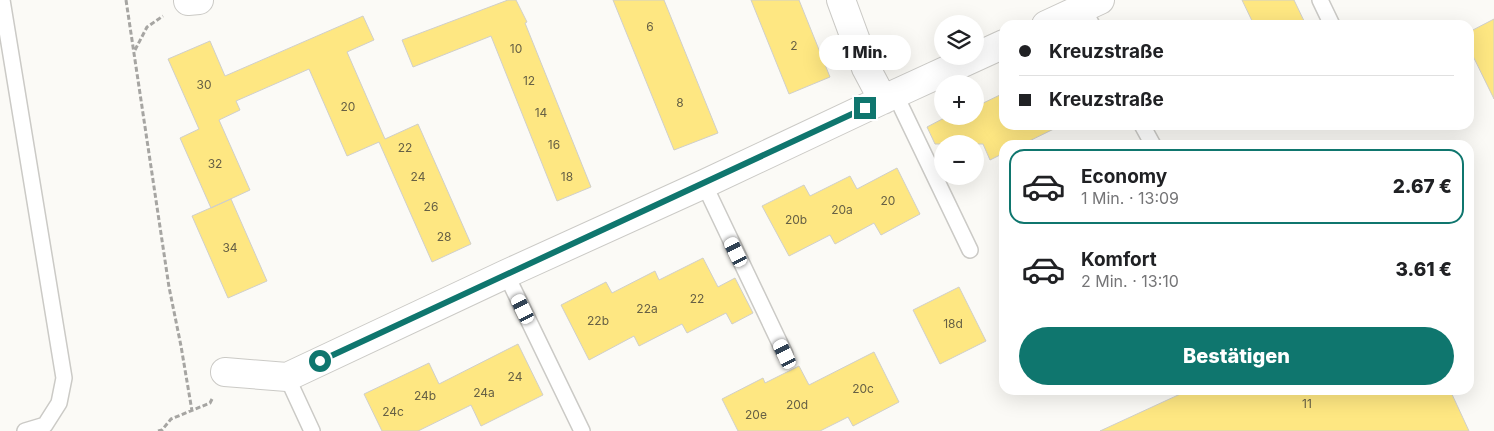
<!DOCTYPE html>
<html lang="de">
<head>
<meta charset="utf-8">
<style>
	:root { --surface:#fff; --page:#f2f2f2; --text:#202124; --muted:#757577; --line:#e0e0e0; --accent:#0f766e }
	body { margin:0; font-family:Inter,sans-serif; background:var(--page); color:var(--text); height:100vh; display:flex; flex-direction:column; font-size:19px; white-space:nowrap }
	* { box-sizing:border-box; margin:0 }
	p { font-size:16px; color:var(--muted) }
	.icon { flex:none; width:28px; height:28px; fill:none; stroke:currentColor; stroke-width:2; stroke-linecap:round; stroke-linejoin:round }
	.map { position:relative; flex:1; overflow:hidden }
	.drawer { position:absolute; left:999px; top:140px; width:475px; height:255px; display:flex; flex-direction:column; background:var(--surface); border-radius:15px; box-shadow:0 5px 20px #0002 }
	.drawer>* { flex:none }
	.banner { position:absolute; left:999px; top:20px; width:475px; height:110px; border-radius:15px; box-shadow:0 5px 20px #0002; display:grid; align-content:center; height:110px; padding:0 20px; background:var(--surface) }
	.controls { position:absolute; left:934px; top:15px; display:grid; gap:10px }
	.controls a { display:grid; place-items:center; width:50px; height:50px; border-radius:50%; background:var(--surface); box-shadow:0 5px 20px #0002; font-size:25px }
	.end { position:absolute; width:22px; height:22px; margin:-11px; border:6px solid #0f766e; background:#fff; box-shadow:0 0 0 2px #fff }
	.from { border-radius:50% }
	.bubble { position:absolute; height:35px; border-radius:18px; background:var(--surface); box-shadow:0 5px 20px #0002; font-size:16px; font-weight:800; line-height:35px; text-align:center }
	.car { position:absolute; width:15px; height:30px; margin:-15px -8px; border-radius:6px; box-shadow:0 0 4px 1px #0007; background:linear-gradient(#fff 24%,#345 0 40%,#fff 0 76%,#345 0 86%,#fff 0) }
	.banner b { display:flex; align-items:center; gap:18px; height:48px; font-size:19px }
	.banner b+b { border-top:1px solid var(--line) }
	.banner i { width:12px; height:12px; background:var(--text) }
	ul { padding:9px 0 0; list-style:none }
	li { display:flex; align-items:center; gap:15px; height:75px; margin:0 10px 8px; padding:0 10px; border:2px solid transparent; border-radius:15px }
	li div { flex:1 }
	li b { display:block; font-size:19px }
	li em { font-style:normal; font-weight:800 }
	li.active { border-color:var(--accent) }
	li>.icon { width:45px; height:45px; stroke-width:1.5 }
	.button { display:flex; gap:10px; margin-top:auto; padding:10px 20px }
	.button a { flex:1; height:58px; border-radius:30px; background:var(--accent); color:#fff; font-size:20px; font-weight:800; line-height:58px; text-align:center }
	.map>svg:first-child { display:block }
	.building { fill:#fee782; stroke:#d0cfca }
	.lines { fill:none; stroke-linecap:round; stroke-linejoin:round }
	.lane-casing { stroke:#cbcac6; stroke-width:18 }
	.street-casing { stroke:#cbcac6; stroke-width:30 }
	.path { stroke:#a6a5a2; stroke-width:3; stroke-dasharray:5 2.5; stroke-linecap:butt }
	.lane { stroke:#fff; stroke-width:15 }
	.street { stroke:#fff; stroke-width:28 }
	.route { stroke:#0f766e; stroke-width:6 }
	.labels { text-anchor:middle; stroke-width:4; stroke-linejoin:round; paint-order:stroke }
	.number-label { font-size:12px; fill:#666045 }
</style>
</head>
<body>
<div class="map">
<svg width="1494" height="431" viewBox="0 0 1494 431">
	<rect width="100%" height="100%" fill="#fbfaf6"/>
	<path class="building" d="M 508,0 L 516,0 L 527,22 L 525,23 L 591,187 L 557,201 L 491,36 L 413,67 L 402,40 Z
		M 613,0 L 664,0 L 718,133 L 674,150 Z
		M 751,0 L 799,0 L 830,77 L 789,94 Z
		M 1242,0 L 1294,0 L 1306,25 L 1254,25 Z
		M 363,16 L 374,40 L 347,52 L 385,139 L 418,124 L 471,244 L 432,262 L 379,142 L 347,156 L 309,69 L 236,101 L 240,110 L 219,120 L 250,190 L 211,208 L 180,138 L 199,129 L 168,59 L 210,41 L 225,76 Z
		M 1494,19 L 1494,99 L 1469,48 L 1469,32 Z
		M 1004,93 L 1004,125 L 1062,125 L 1021,145 L 1004,145 L 1004,153 L 990,160 L 983,144 L 935,144 L 927,127 L 948,116 L 975,116 L 975,107 Z
		M 897,168 L 920,214 L 881,235 L 874,223 L 835,244 L 830,235 L 789,256 L 762,206 L 804,185 L 810,196 L 850,176 L 857,189 Z
		M 231,199 L 267,281 L 228,298 L 192,216 Z
		M 703,258 L 718,287 L 735,278 L 753,313 L 732,324 L 726,313 L 687,333 L 682,324 L 639,346 L 634,336 L 589,360 L 561,305 L 606,282 L 612,293 L 655,271 L 659,280 Z
		M 959,287 L 986,341 L 940,364 L 913,310 Z
		M 518,344 L 543,395 L 481,426 L 471,405 L 418,431 L 382,431 L 364,394 L 429,363 L 439,384 Z
		M 874,352 L 899,402 L 853,426 L 848,417 L 820,431 L 738,431 L 722,399 L 763,378 L 765,383 L 799,366 L 809,385 Z
		M 1189,390 L 1450,390 L 1469,431 L 1100,431 Z"/>
	<g class="lines">
		<g class="lane-casing">
			<path id="lane" d="M 2,0 L 64,378 L 59,403 L 45,425 L 25,431
				M 1320,0 L 1332,25
				M 1083,8 L 1092,25
				M 895,94 L 970,250
				M 1142,125 L 1153,145
				M 704,184 L 785,354
				M 506,274 L 582,431
				M 287,377 L 312,431"/>
		</g>
		<g class="street-casing">
			<path id="street" d="M 841,0 L 866,68 L 883,100
				M 188,1 L 199,0
				M 1046,25 L 1100,0
				M 225,372 L 287,377 L 506,274 L 704,184 L 895,94 L 1004,44"/>
		</g>
		<path class="path" d="M 126,0 L 169,287 L 181,346 L 192,411
			M 135,50 L 147,27 L 163,16
			M 158,431 L 162,430 L 171,419 L 210,403 L 213,397"/>
		<use href="#lane" class="lane"/>
		<use href="#street" class="street"/>
	</g>
	<g class="lines">
		<path class="route" d="M 320,361 C 501,276 684,193 865,108"/>
	</g>
	<g class="labels">
		<g class="number-label">
			<text x="650" y="31">6</text>
			<text x="794" y="50">2</text>
			<text x="516" y="53">10</text>
			<text x="529" y="85">12</text>
			<text x="204" y="89">30</text>
			<text x="680" y="107">8</text>
			<text x="348" y="111">20</text>
			<text x="541" y="117">14</text>
			<text x="554" y="149">16</text>
			<text x="405" y="152">22</text>
			<text x="215" y="168">32</text>
			<text x="418" y="181">24</text>
			<text x="567" y="181">18</text>
			<text x="888" y="205">20</text>
			<text x="431" y="211">26</text>
			<text x="842" y="214">20a</text>
			<text x="796" y="224">20b</text>
			<text x="444" y="241">28</text>
			<text x="230" y="252">34</text>
			<text x="697" y="303">22</text>
			<text x="647" y="313">22a</text>
			<text x="598" y="325">22b</text>
			<text x="953" y="328">18d</text>
			<text x="515" y="381">24</text>
			<text x="863" y="393">20c</text>
			<text x="484" y="397">24a</text>
			<text x="425" y="400">24b</text>
			<text x="1307" y="408">11</text>
			<text x="797" y="409">20d</text>
			<text x="393" y="416">24c</text>
			<text x="756" y="419">20e</text>
		</g>
	</g>
</svg>
<div class="controls">
<a><svg class="icon" aria-label="layers" viewBox="0 0 24 24"><path d="M12 4l9 5-9 5-9-5zM3 14l9 5 9-5"/></svg></a>
<a>+</a>
<a>−</a>
</div>
<i class="end from" style="left:320px;top:361px"></i>
<i class="end" style="left:865px;top:108px"></i>
<div class="bubble" style="left:819px;top:35px;width:92px">1 Min.</div>
<i class="car" style="left:736px;top:252px;rotate:334deg"></i>
<i class="car" style="left:523px;top:309px;rotate:334deg"></i>
<i class="car" style="left:785px;top:354px;rotate:334deg"></i>
<div class="banner">
<b><i class="from"></i>Kreuzstraße</b>
<b><i></i>Kreuzstraße</b>
</div>
<section class="drawer">
<ul>
<li class="active"><svg class="icon" aria-label="car" viewBox="0 0 24 24"><path d="M5 17H2v-5l4-1 3-4h7l3 4 3 1v5h-3M9 17h6M6 11h13"/><circle cx="7" cy="17" r="2"/><circle cx="17" cy="17" r="2"/></svg><div><b>Economy</b><p>1 Min. · 13:09</p></div><em>2.67 €</em></li>
<li><svg class="icon" aria-label="car" viewBox="0 0 24 24"><path d="M5 17H2v-5l4-1 3-4h7l3 4 3 1v5h-3M9 17h6M6 11h13"/><circle cx="7" cy="17" r="2"/><circle cx="17" cy="17" r="2"/></svg><div><b>Komfort</b><p>2 Min. · 13:10</p></div><em>3.61 €</em></li>
</ul>
<div class="button"><a>Bestätigen</a></div>
</section>
</div>
</body>
</html>
